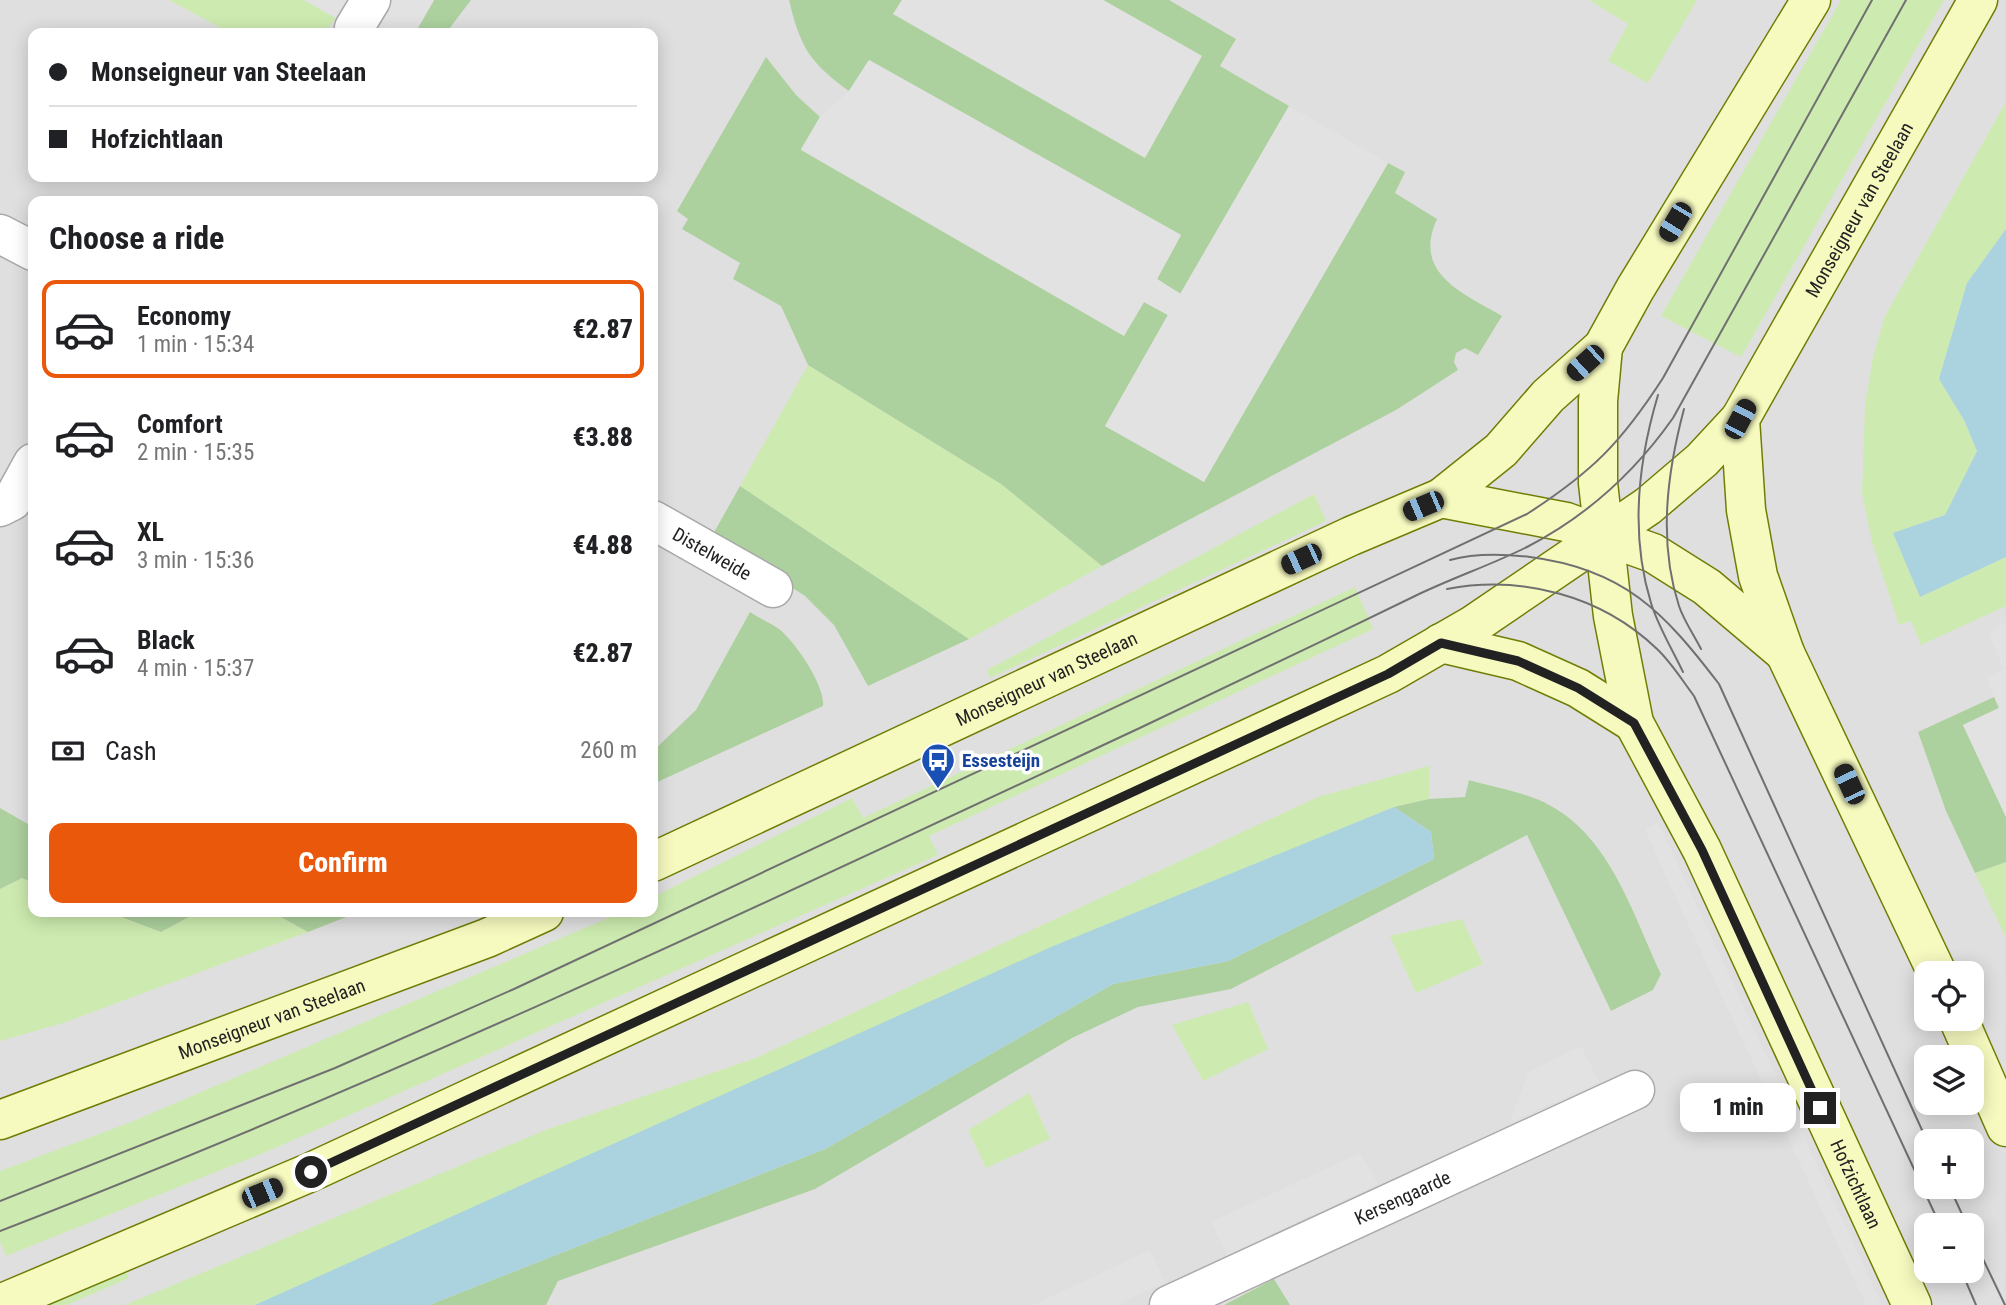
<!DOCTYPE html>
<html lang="en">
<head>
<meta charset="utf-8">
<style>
	:root { --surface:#fff; --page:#f6f6f6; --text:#202124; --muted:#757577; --line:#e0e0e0; --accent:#ea580c }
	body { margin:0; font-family:"Roboto Condensed",sans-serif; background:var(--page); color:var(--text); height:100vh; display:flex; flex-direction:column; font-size:26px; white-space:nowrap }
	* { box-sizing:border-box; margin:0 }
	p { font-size:23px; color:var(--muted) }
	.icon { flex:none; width:38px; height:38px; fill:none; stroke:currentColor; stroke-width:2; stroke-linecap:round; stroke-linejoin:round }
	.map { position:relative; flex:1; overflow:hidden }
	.details { position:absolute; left:28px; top:196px; width:630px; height:721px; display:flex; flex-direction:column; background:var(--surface); border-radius:14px; box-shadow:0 4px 18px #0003 }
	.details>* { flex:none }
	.guide { position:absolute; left:28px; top:28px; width:630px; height:154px; border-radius:14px; box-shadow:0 4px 18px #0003; display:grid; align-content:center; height:154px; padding:0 21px; background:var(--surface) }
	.fabs { position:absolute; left:1914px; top:961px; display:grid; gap:14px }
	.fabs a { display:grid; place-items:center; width:70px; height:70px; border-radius:14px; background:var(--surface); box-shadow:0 4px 18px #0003; font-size:35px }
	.end { position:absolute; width:32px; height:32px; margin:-16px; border:9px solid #222; background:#fff; box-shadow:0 0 0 4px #fff }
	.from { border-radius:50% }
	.bubble { position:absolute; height:49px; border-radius:14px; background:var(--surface); box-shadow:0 4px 18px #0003; font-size:23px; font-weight:800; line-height:49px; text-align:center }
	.car { position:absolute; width:21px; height:42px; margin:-21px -10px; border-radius:9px; box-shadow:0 0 5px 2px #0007; background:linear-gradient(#222 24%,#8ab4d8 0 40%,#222 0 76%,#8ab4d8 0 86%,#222 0) }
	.guide b { display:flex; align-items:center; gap:24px; height:66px; font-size:26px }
	.guide b+b { border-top:2px solid var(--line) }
	.guide i { width:18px; height:18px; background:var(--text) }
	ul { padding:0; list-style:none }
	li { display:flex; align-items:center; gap:21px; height:98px; margin:0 14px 10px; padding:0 7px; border:4px solid transparent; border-radius:14px }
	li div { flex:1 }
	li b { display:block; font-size:26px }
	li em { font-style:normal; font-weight:800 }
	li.active { border-color:var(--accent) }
	li>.icon { width:63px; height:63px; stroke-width:1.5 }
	h2 { padding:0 21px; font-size:32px; line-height:84px }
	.pay { display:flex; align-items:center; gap:18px; height:77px; padding:0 21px; font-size:26px }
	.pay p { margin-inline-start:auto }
	.button { display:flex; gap:14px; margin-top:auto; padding:14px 21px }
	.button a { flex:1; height:80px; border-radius:14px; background:var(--accent); color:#fff; font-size:28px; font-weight:800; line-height:80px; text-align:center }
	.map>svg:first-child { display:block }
	.residential { fill:#e0dfdf; fill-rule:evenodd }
	.grass { fill:#cdebb0 }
	.forest { fill:#add19e }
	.parking { fill:#e2e2e2 }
	.water { fill:#aad3df }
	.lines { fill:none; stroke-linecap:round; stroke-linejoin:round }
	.street-casing { stroke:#a9a9a9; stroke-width:41 }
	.secondary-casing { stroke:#707d05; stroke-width:41 }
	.street { stroke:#fff; stroke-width:38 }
	.secondary { stroke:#f7fabf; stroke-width:38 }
	.tram { stroke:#707070; stroke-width:2 }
	.route { stroke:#222; stroke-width:9 }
	.labels { text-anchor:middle; stroke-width:7; stroke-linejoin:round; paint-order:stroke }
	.street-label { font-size:19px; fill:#222; stroke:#fff }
	.transit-label { font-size:19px; font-weight:bold; fill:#164399; stroke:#fff; text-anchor:start }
</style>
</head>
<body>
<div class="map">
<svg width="2006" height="1305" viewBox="0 0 2006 1305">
	<rect width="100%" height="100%" fill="#f2efe9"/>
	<path class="residential" d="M 0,0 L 2006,0 L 2006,1305 L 0,1305 ZM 33,33 L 653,33 L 653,177 L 33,177 ZM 33,201 L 653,201 L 653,912 L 33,912 ZM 1927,973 L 1972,973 L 1972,1018 L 1927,1018 ZM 1927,1057 L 1972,1057 L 1972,1102 L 1927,1102 ZM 1927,1141 L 1972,1141 L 1972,1186 L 1927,1186 ZM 1927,1225 L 1972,1225 L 1972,1270 L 1927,1270 Z"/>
	<path class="grass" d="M 169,0 L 304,0 L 336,18 L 324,33 L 230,33 Z
		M 1589,0 L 1697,0 L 1648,83 L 1608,61 L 1628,24 Z
		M 1841,0 L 1944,0 L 1741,357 L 1661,316 Z
		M 2006,102 L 2006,229 L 1967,283 L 1939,379 L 1964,420 L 1977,451 L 1945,515 L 1893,533 L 1920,597 L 2006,557 L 2006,606 L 1921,645 L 1911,621 L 1899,625 L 1872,542 L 1862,493 L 1865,405 L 1873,357 L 1885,316 Z
		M 808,365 L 1001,484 L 1102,566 L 969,639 L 740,486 Z
		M 1314,494 L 1326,521 L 990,678 L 987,670 Z
		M 1355,587 L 1373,629 L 929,836 L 938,855 L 266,1152 L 6,1256 L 0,1241 L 0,1171 L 131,1122 L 622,912 L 653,912 L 653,897 L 852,798 L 863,818 Z
		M 1429,766 L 1429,799 L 1394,807 L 255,1305 L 125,1305 L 548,1129 L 756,1058 L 1318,797 Z
		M 2006,862 L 2006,938 L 1975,873 Z
		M 22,878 L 33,883 L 33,912 L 108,912 L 161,932 L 198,912 L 272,912 L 308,932 L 63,1023 L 0,1041 L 0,889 Z
		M 1462,919 L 1483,964 L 1416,993 L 1390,936 Z
		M 1248,1002 L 1268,1049 L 1203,1081 L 1172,1025 Z
		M 1029,1093 L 1050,1139 L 986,1168 L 968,1130 Z
		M 125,1270 L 129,1278 L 67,1305 L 33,1305 Z"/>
	<path class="forest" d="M 434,0 L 471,0 L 446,33 L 415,33 Z
		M 789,0 L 902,0 L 894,15 L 1202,56 L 1103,0 L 1169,0 L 1236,39 L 1220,66 L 1289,106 L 1181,294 L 1157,279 L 1181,235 L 869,60 L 849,91 C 810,63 800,47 789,0 Z
		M 766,57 L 796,95 L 820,117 L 801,149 L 1124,335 L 1144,302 L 1168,315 L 1105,426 L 1204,481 L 1388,163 L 1405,172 L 1395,193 L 1437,219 C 1412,274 1463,293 1502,316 L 1478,355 L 1465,348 L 1456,353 L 1454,362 L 1458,370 L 1396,410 L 1102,566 L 1001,484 L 808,365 L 781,306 L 733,279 L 740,263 L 682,229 L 688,219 L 677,211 Z
		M 740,486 L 969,639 L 868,686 L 834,625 L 805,596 L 712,536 Z
		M 750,612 C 759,618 770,623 779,629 C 796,643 825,685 823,706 L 653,784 L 653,751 L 696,710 Z
		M 1994,697 L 1999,708 L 1963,725 L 2006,817 L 2006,862 L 1975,873 L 1946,811 L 1918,732 Z
		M 1469,780 C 1495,788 1527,792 1551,806 C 1611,839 1633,915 1661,974 L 1653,990 L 1611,1011 L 1527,835 L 1231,989 L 1138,1007 L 1072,1038 L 815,1189 L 558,1281 L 546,1305 L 429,1305 L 825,1149 L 1113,984 L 1228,961 L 1434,859 L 1431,832 L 1394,807 L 1429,799 L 1465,797 Z
		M 0,808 L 33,827 L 33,883 L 22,878 L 0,889 Z
		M 108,912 L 198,912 L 161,932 Z
		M 272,912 L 359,912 L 308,932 Z
		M 1274,1279 L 1290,1305 L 1224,1305 Z"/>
	<path class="parking" d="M 304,0 L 434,0 L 415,33 L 362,33 Z
		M 902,0 L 1103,0 L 1202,56 L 1145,158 L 893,14 Z
		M 869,60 L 1181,235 L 1157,279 L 1180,294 L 1289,106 L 1388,163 L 1204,482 L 1105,426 L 1168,315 L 1144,302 L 1124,336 L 801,150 L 820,117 L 849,91 Z
		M 2004,622 L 2006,622 L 2006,817 L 1963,725 L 1999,708 L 1986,677 L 2004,669 L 1989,635 Z
		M 1658,822 L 1882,1305 L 1866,1305 L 1658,859 L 1645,829 Z
		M 1581,1046 L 1599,1082 L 1509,1123 L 1529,1072 Z
		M 1360,1153 L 1378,1184 L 1227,1255 L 1211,1222 Z
		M 1150,1250 L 1165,1282 L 1116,1305 L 1033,1305 Z"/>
	<path class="water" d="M 2006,229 L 2006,557 L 1920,597 L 1893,533 L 1945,515 L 1977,451 L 1964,420 L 1939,379 L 1967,283 Z
		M 1394,807 L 1431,832 L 1434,859 L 1228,961 L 1113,984 L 825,1149 L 429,1305 L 255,1305 L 1051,947 Z"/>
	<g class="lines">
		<g class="street-casing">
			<g id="street">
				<path d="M 354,28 L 371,0"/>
				<path d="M 0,234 L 33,251"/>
				<path d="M 0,507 L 12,501 L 33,463"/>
				<path id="s1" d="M 653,520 L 773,588"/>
				<path id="s2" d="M 1169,1305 L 1635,1090"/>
			</g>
		</g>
		<g class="secondary-casing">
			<g id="secondary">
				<path id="s3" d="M 1603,347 L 1598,401 L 1598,483 L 1613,616 L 1634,723 L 1702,850 L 1912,1305"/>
				<path d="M 1441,498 L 1501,450 L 1548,396 L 1603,347 L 1635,289 L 1811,0"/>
				<path d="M 1441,643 L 1518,661 L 1578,688 L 1634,723"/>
				<path id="s4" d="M 653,862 L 1351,536 L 1441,498 L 1566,522 L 1653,553 L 1707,587 L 1785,653"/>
				<path id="s5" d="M 1937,973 L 1785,653 L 1758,576 L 1746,510 L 1740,419 L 1978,0"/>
				<path d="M 1958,1018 L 2006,1127"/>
				<path id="s6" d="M 0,1120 L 487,938 L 544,912"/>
				<path d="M 0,1304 L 311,1172 L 1388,674 L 1473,625 L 1648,506 L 1702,460 L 1740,419"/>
			</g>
		</g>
		<use href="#street" class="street"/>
		<use href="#secondary" class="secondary"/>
		<path class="tram" d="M 1658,395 C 1638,462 1630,535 1651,603 C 1658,626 1672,649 1683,672
			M 1684,409 C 1667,473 1658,541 1679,606 C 1684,621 1694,635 1701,649
			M 1450,560 C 1475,553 1504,554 1530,557 C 1624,569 1664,612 1719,684 L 1927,1141
			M 1447,589 C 1521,575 1601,595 1657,649 C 1671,662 1682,680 1694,696 L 1940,1225
			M 1949,1186 L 1967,1225
			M 0,1201 L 335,1068 L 514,989 L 1527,514 C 1592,472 1621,443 1663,378 L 1872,0
			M 0,1231 C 389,1081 766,903 1144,726 C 1234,683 1325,640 1415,596 C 1452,578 1491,565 1527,547 C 1587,516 1635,472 1673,418 L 1906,0
			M 1972,1236 L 2005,1305
			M 1961,1270 L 1976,1305"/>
	</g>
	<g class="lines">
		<path class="route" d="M 311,1172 L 1388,674 L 1441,643 L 1518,661 L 1578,688 L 1634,723 L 1702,850 L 1820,1108"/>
	</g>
	<defs>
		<g id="bus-pin" transform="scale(1.75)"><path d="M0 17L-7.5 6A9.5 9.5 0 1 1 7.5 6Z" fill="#1a4fb4" stroke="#fff"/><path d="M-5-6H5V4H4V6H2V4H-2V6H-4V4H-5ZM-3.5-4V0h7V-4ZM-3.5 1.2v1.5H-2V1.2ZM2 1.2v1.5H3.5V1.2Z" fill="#fff"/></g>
	</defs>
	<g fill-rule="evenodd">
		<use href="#bus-pin" x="938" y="760"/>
	</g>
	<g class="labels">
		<g class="street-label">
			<text dy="7" stroke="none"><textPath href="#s5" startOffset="835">Monseigneur van Steelaan</textPath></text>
			<text dy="7" stroke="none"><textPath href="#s1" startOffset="68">Distelweide</textPath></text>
			<text dy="7" stroke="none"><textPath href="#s4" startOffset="434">Monseigneur van Steelaan</textPath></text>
			<text dy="7" stroke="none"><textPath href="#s6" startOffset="290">Monseigneur van Steelaan</textPath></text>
			<text dy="7" stroke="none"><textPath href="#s3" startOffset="891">Hofzichtlaan</textPath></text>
			<text dy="7" stroke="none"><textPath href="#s2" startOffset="257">Kersengaarde</textPath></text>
		</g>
		<g class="transit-label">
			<text x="962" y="767">Essesteijn</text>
		</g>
	</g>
</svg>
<div class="fabs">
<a><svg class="icon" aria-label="locate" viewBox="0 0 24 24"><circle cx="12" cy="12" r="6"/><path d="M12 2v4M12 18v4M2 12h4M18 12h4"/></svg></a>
<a><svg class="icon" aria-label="layers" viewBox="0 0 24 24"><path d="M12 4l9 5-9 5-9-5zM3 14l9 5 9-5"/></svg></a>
<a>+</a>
<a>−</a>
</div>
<i class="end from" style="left:311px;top:1172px"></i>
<i class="end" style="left:1820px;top:1108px"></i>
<div class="bubble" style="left:1680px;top:1083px;width:116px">1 min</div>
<i class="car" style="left:1675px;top:222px;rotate:211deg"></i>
<i class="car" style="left:1585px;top:363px;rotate:228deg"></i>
<i class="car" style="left:1740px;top:419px;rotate:28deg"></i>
<i class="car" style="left:1423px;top:506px;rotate:247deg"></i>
<i class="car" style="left:1301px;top:559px;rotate:245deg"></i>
<i class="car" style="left:1849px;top:784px;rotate:335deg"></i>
<i class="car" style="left:262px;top:1193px;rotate:67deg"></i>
<div class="guide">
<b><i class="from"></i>Monseigneur van Steelaan</b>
<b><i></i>Hofzichtlaan</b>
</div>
<section class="details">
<h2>Choose a ride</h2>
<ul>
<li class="active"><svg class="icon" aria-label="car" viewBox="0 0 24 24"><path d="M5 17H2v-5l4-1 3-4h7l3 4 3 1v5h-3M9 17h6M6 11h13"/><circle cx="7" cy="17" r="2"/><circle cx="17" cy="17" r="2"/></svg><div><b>Economy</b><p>1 min · 15:34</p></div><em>€2.87</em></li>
<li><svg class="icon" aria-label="car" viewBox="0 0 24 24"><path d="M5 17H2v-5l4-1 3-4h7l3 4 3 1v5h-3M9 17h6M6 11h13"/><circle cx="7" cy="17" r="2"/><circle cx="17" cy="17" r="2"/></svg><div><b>Comfort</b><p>2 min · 15:35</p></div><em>€3.88</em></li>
<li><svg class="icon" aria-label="car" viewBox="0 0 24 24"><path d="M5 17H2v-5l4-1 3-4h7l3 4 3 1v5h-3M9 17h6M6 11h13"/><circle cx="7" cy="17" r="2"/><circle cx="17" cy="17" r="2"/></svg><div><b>XL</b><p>3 min · 15:36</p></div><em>€4.88</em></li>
<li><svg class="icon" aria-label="car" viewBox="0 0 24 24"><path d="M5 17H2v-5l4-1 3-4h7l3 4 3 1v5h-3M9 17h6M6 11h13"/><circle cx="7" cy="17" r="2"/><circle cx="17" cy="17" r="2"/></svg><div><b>Black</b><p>4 min · 15:37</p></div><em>€2.87</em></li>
</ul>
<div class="pay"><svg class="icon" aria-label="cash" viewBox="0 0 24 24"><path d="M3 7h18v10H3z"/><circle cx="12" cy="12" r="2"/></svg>Cash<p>260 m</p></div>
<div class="button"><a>Confirm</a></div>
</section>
</div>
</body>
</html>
